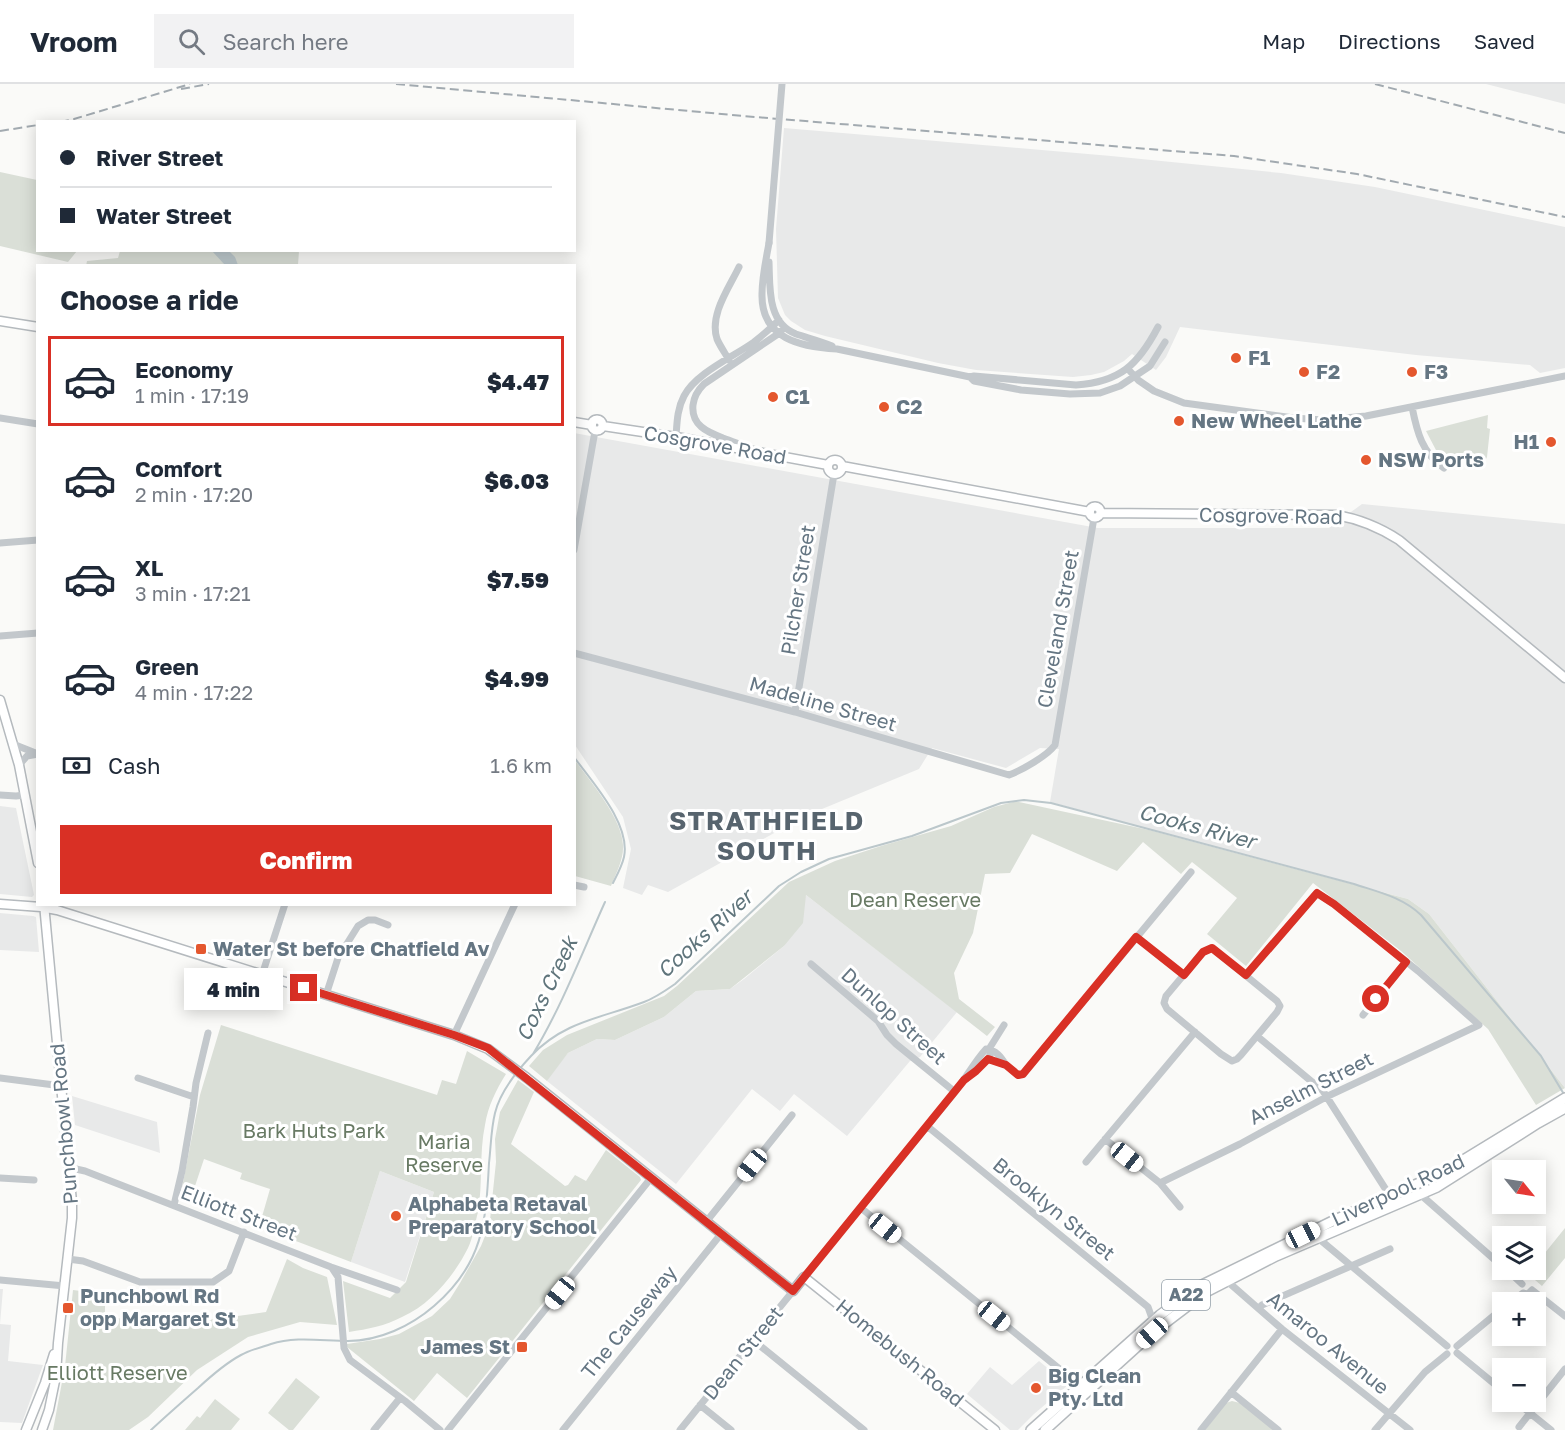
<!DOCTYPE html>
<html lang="en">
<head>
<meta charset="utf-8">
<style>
	:root { --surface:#fff; --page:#f2f2f3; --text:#1f2937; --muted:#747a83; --line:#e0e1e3; --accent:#d93025 }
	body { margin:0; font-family:"Golos Text",sans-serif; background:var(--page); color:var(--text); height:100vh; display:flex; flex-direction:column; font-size:22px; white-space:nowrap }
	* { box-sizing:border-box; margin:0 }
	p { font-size:20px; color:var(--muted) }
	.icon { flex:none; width:33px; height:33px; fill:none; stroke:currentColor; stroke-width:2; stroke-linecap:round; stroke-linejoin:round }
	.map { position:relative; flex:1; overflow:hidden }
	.panel { position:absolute; left:36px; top:180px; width:540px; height:642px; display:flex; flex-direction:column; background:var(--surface); border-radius:0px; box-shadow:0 3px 15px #0003 }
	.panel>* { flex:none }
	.banner { position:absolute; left:36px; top:36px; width:540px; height:132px; border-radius:0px; box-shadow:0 3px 15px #0003; display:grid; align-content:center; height:132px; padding:0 24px; background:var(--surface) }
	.needle { width:39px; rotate:120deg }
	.tools { position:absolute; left:1492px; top:1076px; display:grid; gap:12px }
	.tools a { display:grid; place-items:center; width:54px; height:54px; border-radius:0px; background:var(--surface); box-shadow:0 3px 15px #0003; font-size:30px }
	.end { position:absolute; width:27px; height:27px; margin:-14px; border:8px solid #d93025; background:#fff; box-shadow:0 0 0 3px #fff }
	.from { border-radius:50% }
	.bubble { position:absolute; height:42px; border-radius:0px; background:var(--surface); box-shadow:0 3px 15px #0003; font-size:20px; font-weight:800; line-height:42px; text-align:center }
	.car { position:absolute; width:18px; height:36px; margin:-18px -9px; border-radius:8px; box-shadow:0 0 4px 2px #0007; background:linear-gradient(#fff 24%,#345 0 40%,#fff 0 76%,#345 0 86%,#fff 0) }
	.banner b { display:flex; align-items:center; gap:21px; height:57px; font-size:22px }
	.banner b+b { border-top:2px solid var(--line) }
	.banner i { width:15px; height:15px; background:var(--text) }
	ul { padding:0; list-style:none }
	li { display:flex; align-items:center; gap:18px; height:90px; margin:0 12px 9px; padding:0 12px; border:3px solid transparent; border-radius:0px }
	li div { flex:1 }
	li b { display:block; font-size:22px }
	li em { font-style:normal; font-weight:800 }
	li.on { border-color:var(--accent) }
	li>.icon { width:54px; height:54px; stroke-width:1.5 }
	h2 { padding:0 24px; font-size:27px; line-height:72px }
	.pay { display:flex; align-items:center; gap:15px; height:66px; padding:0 24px; font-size:22px }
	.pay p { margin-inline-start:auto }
	.cta { display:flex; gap:12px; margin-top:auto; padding:12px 24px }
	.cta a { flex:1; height:69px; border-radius:0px; background:var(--accent); color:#fff; font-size:24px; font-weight:800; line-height:69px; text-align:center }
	header { display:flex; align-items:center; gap:36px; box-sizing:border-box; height:84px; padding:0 30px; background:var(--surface); border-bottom:2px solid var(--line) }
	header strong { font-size:28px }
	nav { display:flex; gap:33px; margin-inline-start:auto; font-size:21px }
	.search { width:420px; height:54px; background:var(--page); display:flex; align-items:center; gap:15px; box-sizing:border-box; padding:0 21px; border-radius:0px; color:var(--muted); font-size:22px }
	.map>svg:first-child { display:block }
	.built { fill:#e8e9e9 }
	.green { fill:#dadfd7 }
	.water { fill:#bbc7cb }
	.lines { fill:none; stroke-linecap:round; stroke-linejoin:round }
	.stream { stroke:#bbc7cb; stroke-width:2 }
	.major-casing { stroke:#b5babe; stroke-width:11 }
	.highway-casing { stroke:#b4b9bd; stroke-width:12 }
	.minor { stroke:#c3c8cc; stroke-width:7 }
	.major { stroke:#fff; stroke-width:8 }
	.highway { stroke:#fff; stroke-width:9 }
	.rail { stroke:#a2aab0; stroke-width:2; stroke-dasharray:9 4.5; stroke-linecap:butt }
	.minor-bridge { stroke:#c3c8cc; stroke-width:7 }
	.route { stroke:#d93025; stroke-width:8 }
	.poi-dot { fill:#e4572e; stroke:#fff; stroke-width:2 }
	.labels { text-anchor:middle; stroke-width:6; stroke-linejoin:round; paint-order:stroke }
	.shield { fill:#fff; stroke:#939fa8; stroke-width:1.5 }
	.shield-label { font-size:18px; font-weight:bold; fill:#657683 }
	.poi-label { font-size:20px; font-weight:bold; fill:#657683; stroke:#fff; text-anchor:start }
	.street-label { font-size:20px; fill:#657683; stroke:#fff }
	.park-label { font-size:20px; fill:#687a64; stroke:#fff }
	.water-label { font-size:21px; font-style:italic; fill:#60757c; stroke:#fff }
	.district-label { font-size:26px; font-weight:bold; letter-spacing:1.5px; fill:#57646e; stroke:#fff }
</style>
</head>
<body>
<header>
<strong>Vroom</strong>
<div class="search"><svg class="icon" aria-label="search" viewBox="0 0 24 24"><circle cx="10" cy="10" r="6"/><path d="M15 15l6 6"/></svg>Search here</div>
<nav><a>Map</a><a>Directions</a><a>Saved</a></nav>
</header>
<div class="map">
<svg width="1565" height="1346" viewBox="0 0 1565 1346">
	<rect width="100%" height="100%" fill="#fafaf8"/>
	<path class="built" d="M 1486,0 L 1565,0 L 1565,20 Z
		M 784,44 L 1111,72 L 1281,89 L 1375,103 L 1565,143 L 1565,284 L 1540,289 L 1530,281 L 1416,271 L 1180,243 L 1166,273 L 1156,286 L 1132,270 L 1124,277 L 1104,288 L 1091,291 L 1073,293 L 976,286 L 938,279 L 825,252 L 805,246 L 791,237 L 785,231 L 778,214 L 776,145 Z
		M 574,349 L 1098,444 L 1329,444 L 1362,420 L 1565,440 L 1565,1004 L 1429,830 L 1408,815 L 1050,718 L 1059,665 L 1040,664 L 1006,684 L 932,664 L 919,685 L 805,732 L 668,808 L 648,801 L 642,811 L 623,804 L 631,765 L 623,733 L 575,661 Z
		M 0,722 L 16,724 L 34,811 L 32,813 L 0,810 Z
		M 806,811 L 957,928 L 920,973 L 910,977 L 847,1052 L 794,1010 L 780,1027 L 752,1005 L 676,1100 L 547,997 L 551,989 L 568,969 L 597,955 L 615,956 L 664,933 L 696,907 L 730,905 L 744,895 L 784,862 Z
		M 0,829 L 33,832 L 36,833 L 39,868 L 0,866 Z
		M 72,1012 L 157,1038 L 160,1069 L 75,1041 Z
		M 380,1087 L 434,1108 L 405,1198 L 351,1178 Z
		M 0,1205 L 3,1205 L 0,1240 L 11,1241 L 8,1277 L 43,1281 L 22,1339 L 0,1338 Z
		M 1039,1277 L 1068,1301 L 1034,1330 L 1018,1346 L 1010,1346 L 967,1310 L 990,1283 L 1012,1301 Z"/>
	<path class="green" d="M 0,88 L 37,96 L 38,166 L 77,167 L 68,178 L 0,162 Z
		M 120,167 L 299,167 L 298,181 L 86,182 L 87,177 L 118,174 Z
		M 1488,331 L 1487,344 L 1490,345 L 1487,373 L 1484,379 L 1473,380 L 1454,374 L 1451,378 L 1437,368 L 1426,347 Z
		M 574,675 C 590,697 622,734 623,761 C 624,775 616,789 611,802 L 575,792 Z
		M 1013,718 L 1019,718 L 1149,746 L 1408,815 L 1429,830 L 1565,1004 L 1536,1021 L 1488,945 L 1401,867 L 1313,799 L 1246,882 L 1207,850 L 1237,814 L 1192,778 L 1181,790 L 1143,758 L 1117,787 L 1032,750 L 1010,789 L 985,790 L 973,849 L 954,889 L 959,915 L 995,943 L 987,952 L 806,811 L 803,839 L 784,862 L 730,905 L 696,907 L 664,933 L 615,956 L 597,955 L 568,969 L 547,997 L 529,982 L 543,966 L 567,951 L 664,912 L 677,902 L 789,798 L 835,777 L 881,762 L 951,742 L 994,723 Z
		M 221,941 L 437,1011 L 442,996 L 456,1000 L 467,967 L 506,990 C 496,1006 488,1022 485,1041 C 479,1069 483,1100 478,1128 C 475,1139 473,1154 468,1164 C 454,1192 431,1220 402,1233 C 385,1242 368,1245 349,1248 L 343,1197 L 390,1214 L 406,1198 L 434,1108 L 380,1087 L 351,1178 L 259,1143 L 270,1105 L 240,1095 L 242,1089 L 204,1075 L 190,1117 L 180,1114 L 200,1011 Z
		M 518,996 L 534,1008 L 511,1060 L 565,1102 L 568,1101 L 575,1091 L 586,1097 L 606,1066 L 640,1093 L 641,1096 L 467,1314 L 437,1289 L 414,1317 L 347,1263 L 347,1260 L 380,1255 L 399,1250 L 432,1232 L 450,1215 L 460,1199 L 481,1162 L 487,1147 L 490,1136 L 496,1078 L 495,1055 L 500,1028 Z
		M 1565,1144 L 1565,1174 L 1542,1202 L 1528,1190 L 1532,1185 L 1536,1185 L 1536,1180 Z
		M 287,1175 L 303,1184 L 327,1193 L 337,1241 L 300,1238 L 248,1253 L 197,1286 L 148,1333 L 129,1346 L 53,1346 L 65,1282 L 73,1206 L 105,1210 L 105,1231 L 157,1243 L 266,1228 Z
		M 296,1294 L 320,1313 L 293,1346 L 289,1346 L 268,1329 Z
		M 215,1315 L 240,1335 L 231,1346 L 185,1346 L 197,1332 L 200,1334 Z
		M 1232,1317 L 1240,1319 L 1274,1346 L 1205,1346 L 1226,1319 Z"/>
	<path class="water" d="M 212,167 L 229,167 L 235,173 L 238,181 L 225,181 Z"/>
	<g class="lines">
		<path class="stream" d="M 574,673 C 592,698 631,740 624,773 C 622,782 617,791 613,799
			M 533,970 C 562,922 582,869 605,818
			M 151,1346 C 166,1332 182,1318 198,1304 C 211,1292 226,1279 241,1271 C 250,1266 262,1263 271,1260 C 295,1252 323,1257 348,1257 C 379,1257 411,1242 434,1222 C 483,1180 486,1138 489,1079 C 491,1062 491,1045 495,1029 C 500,1008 516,988 531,972 C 564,937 602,934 644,918 C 655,914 665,907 675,900 L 779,802 L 801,788 L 829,775 L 912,752 L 1001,719 L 1024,716 L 1051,719 L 1354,800 C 1378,808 1402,813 1421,831 L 1541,972 L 1565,1012"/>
		<g class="major-casing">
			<path id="major" d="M 0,237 L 38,243
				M591.5 341a5.5 5.5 0 1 1 11 0a5.5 5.5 0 1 1-11 0Z
				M 574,338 L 592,341
				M 603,342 L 676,353 L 828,381
				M828 383a7 7 0 1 1 14 0a7 7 0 1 1-14 0Z
				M 842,382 L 1090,428
				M1089.5 428a5.5 5.5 0 1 1 11 0a5.5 5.5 0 1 1-11 0Z
				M 1101,429 L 1336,431 C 1360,435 1379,443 1399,456 L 1565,594
				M 0,616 L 19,681 L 38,779
				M 0,820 L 41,823 L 57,826 L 454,951 L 488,965 L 527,994 L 793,1207 L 804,1193 L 995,1346
				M 26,1346 L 45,1299 L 54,1270
				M 42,1346 L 49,1326 L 56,1292 L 58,1259 L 72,1134 L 72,1118 L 44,820"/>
		</g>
		<g class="highway-casing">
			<path id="highway" d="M 1031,1346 L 1160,1231 L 1200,1202 L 1337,1135 L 1442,1089 L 1565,1014
				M 1045,1346 L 1152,1249 L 1206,1208 L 1276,1172 L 1437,1103 L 1538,1039 L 1565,1024"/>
		</g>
		<path class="minor" d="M 769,159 C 766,176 762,193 762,210 C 761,255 801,263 837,265 L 970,293 L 974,292 L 1076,301 C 1120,298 1138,281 1158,243
			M 769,178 C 770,203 767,239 796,250 C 808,254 820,257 832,262
			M 729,276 C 725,269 720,262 717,255 C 709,231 729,204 739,183
			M 1128,285 L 1138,296 L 1154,307 L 1184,319 L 1294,334 L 1323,336 L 1366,332 L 1565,292
			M 970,293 L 974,297 L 1021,306 L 1070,310 L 1100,309 L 1120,302 L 1150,282 L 1165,258
			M 1412,323 C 1417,348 1422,369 1444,384
			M 0,334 L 38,340
			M 676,353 C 677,339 677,325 684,312 C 696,289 733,273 754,258 C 763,251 771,244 779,236
			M 750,364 C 741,361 732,357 723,354 C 707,348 691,341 693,321 C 694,312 698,306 704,300 L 778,250 L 784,244
			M 0,459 L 38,456
			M 574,466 L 595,347
			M 0,552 L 38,549
			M 574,569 L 795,628 L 1009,691 C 1022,686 1047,672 1055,661 L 1094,434
			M 795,628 L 834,390
			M 13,660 L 38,670
			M 19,681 L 27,672 L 38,670
			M 0,711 L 16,712 L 25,711
			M 574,801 L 584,803
			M 1136,853 L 1184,891
			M 1212,864 L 1277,917 L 1280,922 L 1277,928 L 1241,971 L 1237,975 L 1232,977 L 1221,970 L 1167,925 L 1164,919 L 1166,912 L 1203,868 Z
			M 811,880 L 878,937 L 887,951 L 896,960 L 955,1008
			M 262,891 L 285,820
			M 326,911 L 338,874 L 358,842 L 368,836 L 375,836 L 388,841
			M 1363,931 L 1406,878
			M 454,951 L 515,820
			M 1257,952 L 1323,1007 L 1390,1112
			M 989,965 L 1004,941
			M 988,975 L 1006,981 L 1018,991 L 1023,990 L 1191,788
			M 0,994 L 62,1002
			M 138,994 L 194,1013
			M 966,995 L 988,975 L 990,971
			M 927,1042 L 1148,1223 L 1153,1237
			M 1105,1055 L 1160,1099 L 1180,1123
			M 1086,1078 L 1195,948
			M 69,1085 L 76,1085 L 85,1087 L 331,1183 L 397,1206
			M 0,1094 L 34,1096
			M 1160,1099 L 1240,1060 L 1328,1012 L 1479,941 L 1418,887 L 1334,820 L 1317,809 L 1246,891
			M 1421,1108 L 1421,1111 L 1503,1183
			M 174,1121 L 182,1087 L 193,1023 L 196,999 L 208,949
			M 861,1124 L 1067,1291 L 1074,1307
			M 706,1138 L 792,1031
			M 1318,1154 L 1447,1262
			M 68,1175 L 83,1177 L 140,1198 L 213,1198 L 229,1187 L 244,1148
			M 332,1184 L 338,1193 L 344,1264 L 350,1276 L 405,1317 L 440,1346
			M 1506,1185 L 1522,1200
			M 804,1193 L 955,1008 C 966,994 974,978 986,965 C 996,966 1001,973 1006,981
			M 0,1196 L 65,1202
			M 1227,1197 L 1282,1245 L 1410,1346
			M 1532,1206 L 1565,1232
			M 1511,1218 L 1523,1209 L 1528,1210 L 1532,1206
			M 1259,1224 L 1262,1221 L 1390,1165
			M 753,1256 L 864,1346
			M 1457,1262 L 1503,1224
			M 1457,1269 L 1503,1307
			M 1231,1308 L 1278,1346
			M 1515,1317 L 1551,1346
			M 700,1321 L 731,1346
			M 1519,1343 L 1565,1285
			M 374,1346 L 400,1314
			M 448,1346 L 651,1094
			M 563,1346 L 721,1150
			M 680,1346 L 793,1207
			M 1201,1346 L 1282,1245
			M 1375,1346 L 1425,1288 L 1447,1270"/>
		<use href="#major" class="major"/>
		<use href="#highway" class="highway"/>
		<path class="rail" d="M 396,0 L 743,32 L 1234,72 L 1357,90 L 1565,133
			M 1375,0 L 1565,49
			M 181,5 L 209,0
			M 60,38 L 74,35 L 190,0
			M 0,47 L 38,41"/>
		<path class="minor-bridge" d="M 769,159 L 782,0"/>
	</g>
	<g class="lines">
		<path class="route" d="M 304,904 L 454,951 L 488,964 L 793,1207 L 964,996 L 976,987 L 988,975 L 1006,981 L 1018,991 L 1023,990 L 1136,853 L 1184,891 L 1203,868 L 1212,864 L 1246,891 L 1317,809 L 1334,820 L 1406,878 L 1376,915"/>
	</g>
	<g class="poi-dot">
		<circle cx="1236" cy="274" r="6"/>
		<circle cx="1304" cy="288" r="6"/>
		<circle cx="1412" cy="288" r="6"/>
		<circle cx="773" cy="313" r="6"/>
		<circle cx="884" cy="323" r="6"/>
		<circle cx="1179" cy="337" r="6"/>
		<circle cx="1551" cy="358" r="6"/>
		<circle cx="1366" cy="376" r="6"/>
		<rect x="195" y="859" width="12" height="12" rx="3"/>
		<circle cx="396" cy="1132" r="6"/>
		<rect x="62" y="1218" width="12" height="12" rx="3"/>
		<rect x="516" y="1257" width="12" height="12" rx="3"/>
		<circle cx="1036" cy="1304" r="6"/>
	</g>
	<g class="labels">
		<rect class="shield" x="1162" y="1196" width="48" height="30" rx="4.5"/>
		<g class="shield-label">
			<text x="1186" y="1217">A22</text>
		</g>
		<g class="poi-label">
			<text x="1248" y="281">F1</text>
			<text x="1316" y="295">F2</text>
			<text x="1424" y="295">F3</text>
			<text x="785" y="320">C1</text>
			<text x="896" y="330">C2</text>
			<text x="1191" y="344">New Wheel Lathe</text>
			<text x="1539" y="365" text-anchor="end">H1</text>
			<text x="1378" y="383">NSW Ports</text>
			<text x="213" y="872">Water St before Chatfield Av</text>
			<text x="408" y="1127">Alphabeta Retaval<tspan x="408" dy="23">Preparatory School</tspan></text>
			<text x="80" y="1219">Punchbowl Rd<tspan x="80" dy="23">opp Margaret St</tspan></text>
			<text x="510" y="1270" text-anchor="end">James St</text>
			<text x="1048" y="1299">Big Clean<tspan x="1048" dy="23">Pty. Ltd</tspan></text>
		</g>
		<g class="street-label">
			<text transform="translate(715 361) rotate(10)" y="7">Cosgrove Road</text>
			<text transform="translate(1271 432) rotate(1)" y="7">Cosgrove Road</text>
			<text transform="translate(798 506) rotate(-81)" y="7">Pilcher Street</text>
			<text transform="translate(1058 545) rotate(-80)" y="7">Cleveland Street</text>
			<text transform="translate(823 620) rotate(16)" y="7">Madeline Street</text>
			<text transform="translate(894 932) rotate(42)" y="7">Dunlop Street</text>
			<text transform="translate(1311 1004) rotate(-27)" y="7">Anselm Street</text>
			<text transform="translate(64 1040) rotate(-95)" y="7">Punchbowl Road</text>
			<text transform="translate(1398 1106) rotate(-25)" y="7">Liverpool Road</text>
			<text transform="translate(1054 1125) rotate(39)" y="7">Brooklyn Street</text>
			<text transform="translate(239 1129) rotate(21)" y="7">Elliott Street</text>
			<text transform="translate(629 1238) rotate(-51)" y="7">The Causeway</text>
			<text transform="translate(1328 1259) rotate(39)" y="7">Amaroo Avenue</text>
			<text transform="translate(743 1269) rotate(-51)" y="7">Dean Street</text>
			<text transform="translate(900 1269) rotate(39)" y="7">Homebush Road</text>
		</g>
		<g class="park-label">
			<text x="915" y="823">Dean Reserve</text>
			<text x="314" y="1054">Bark Huts Park</text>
			<text x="444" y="1065">Maria<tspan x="444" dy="23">Reserve</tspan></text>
			<text x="117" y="1296">Elliott Reserve</text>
		</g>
		<g class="water-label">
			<text transform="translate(1197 743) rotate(15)" y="7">Cooks River</text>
			<text transform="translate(705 850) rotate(-42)" y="7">Cooks River</text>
			<text transform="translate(547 905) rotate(-64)" y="7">Coxs Creek</text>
		</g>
		<g class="district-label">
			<text x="767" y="746">STRATHFIELD<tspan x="767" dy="30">SOUTH</tspan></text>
		</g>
	</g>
</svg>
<div class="tools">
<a><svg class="needle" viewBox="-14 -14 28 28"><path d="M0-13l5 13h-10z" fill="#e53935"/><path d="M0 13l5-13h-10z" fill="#747a83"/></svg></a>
<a><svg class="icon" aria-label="layers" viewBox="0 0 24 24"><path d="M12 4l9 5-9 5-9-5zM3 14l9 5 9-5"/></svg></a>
<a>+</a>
<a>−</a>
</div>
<i class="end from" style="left:1376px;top:915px"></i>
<i class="end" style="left:304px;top:904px"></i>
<div class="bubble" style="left:184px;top:884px;width:99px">4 min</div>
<i class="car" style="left:1127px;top:1073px;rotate:129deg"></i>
<i class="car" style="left:752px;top:1081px;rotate:219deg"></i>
<i class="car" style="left:885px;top:1144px;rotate:129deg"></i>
<i class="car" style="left:1303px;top:1151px;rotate:64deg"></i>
<i class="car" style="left:560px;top:1209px;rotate:219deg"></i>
<i class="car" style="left:994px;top:1232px;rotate:129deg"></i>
<i class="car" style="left:1152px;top:1249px;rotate:228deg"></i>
<div class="banner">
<b><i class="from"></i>River Street</b>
<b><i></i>Water Street</b>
</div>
<section class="panel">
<h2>Choose a ride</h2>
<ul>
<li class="on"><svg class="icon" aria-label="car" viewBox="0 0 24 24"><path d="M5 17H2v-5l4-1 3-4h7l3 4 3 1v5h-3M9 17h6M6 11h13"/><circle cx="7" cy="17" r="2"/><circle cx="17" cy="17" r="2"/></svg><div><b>Economy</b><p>1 min · 17:19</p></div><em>$4.47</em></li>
<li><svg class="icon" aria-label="car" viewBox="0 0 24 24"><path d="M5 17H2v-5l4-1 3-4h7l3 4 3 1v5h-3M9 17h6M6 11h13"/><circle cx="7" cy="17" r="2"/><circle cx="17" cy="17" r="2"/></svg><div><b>Comfort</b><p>2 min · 17:20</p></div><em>$6.03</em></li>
<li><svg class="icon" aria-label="car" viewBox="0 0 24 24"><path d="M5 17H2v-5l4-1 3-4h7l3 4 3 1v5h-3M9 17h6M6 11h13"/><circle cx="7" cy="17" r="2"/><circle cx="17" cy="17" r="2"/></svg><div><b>XL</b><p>3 min · 17:21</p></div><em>$7.59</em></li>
<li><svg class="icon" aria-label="car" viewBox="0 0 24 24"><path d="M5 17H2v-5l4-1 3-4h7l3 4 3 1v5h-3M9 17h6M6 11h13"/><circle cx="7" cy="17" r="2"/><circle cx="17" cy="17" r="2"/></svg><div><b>Green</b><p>4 min · 17:22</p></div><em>$4.99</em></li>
</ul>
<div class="pay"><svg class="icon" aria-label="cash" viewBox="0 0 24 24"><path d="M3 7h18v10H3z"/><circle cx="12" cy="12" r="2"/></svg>Cash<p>1.6 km</p></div>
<div class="cta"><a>Confirm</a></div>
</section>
</div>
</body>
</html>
